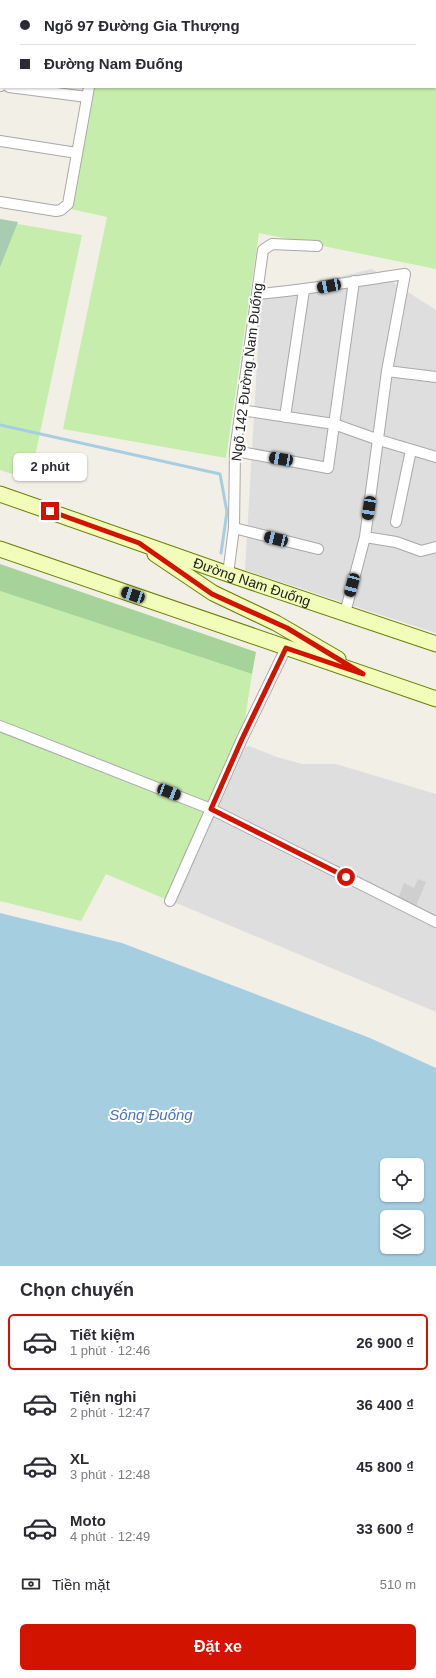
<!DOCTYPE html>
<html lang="vi">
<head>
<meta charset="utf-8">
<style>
	:root { --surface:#fff; --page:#f2f2f3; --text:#2b2b33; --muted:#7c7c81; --line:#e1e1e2; --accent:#d21300 }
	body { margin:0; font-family:Arial,sans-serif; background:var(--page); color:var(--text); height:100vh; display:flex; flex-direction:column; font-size:15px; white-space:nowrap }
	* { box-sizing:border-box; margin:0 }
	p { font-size:13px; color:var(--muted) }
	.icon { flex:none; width:22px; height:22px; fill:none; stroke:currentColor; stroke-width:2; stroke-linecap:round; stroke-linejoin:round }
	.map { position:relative; height:1266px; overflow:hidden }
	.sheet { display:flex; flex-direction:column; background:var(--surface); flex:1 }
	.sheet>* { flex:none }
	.top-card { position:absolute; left:0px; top:0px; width:436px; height:88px; box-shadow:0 1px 3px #0004; display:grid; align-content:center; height:88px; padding:0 20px; background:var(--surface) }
	.tools { position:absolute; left:380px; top:1158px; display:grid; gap:8px }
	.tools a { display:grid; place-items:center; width:44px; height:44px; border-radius:6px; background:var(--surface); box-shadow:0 1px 3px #0004; font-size:20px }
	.end { position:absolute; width:18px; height:18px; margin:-9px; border:5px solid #d21300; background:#fff; box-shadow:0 0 0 2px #fff }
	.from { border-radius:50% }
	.bubble { position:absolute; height:28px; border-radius:6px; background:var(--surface); box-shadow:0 1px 3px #0004; font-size:13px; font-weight:700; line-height:28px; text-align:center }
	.car { position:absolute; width:12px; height:24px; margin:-12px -6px; border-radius:5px; box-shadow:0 0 3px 1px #0007; background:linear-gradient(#222 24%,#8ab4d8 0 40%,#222 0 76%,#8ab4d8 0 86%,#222 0) }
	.top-card b { display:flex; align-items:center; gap:14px; height:38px; font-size:15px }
	.top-card b+b { border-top:1px solid var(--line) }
	.top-card i { width:10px; height:10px; background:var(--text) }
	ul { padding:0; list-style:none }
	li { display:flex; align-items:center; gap:12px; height:56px; margin:0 8px 6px; padding:0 12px; border:2px solid transparent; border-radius:6px }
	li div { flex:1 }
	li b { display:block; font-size:15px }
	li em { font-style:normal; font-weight:700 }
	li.current { border-color:var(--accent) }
	li>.icon { width:36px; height:36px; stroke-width:1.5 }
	h2 { padding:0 20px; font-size:18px; line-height:48px }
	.pay { display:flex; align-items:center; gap:10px; height:44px; padding:0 20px; font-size:15px }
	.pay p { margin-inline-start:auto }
	.cta { display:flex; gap:8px; margin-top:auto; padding:8px 20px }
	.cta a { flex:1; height:46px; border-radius:6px; background:var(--accent); color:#fff; font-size:16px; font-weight:700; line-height:46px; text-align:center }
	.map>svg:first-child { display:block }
	.residential { fill:#dfdede }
	.religious { fill:#cfcfcf }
	.grass { fill:#c6edac }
	.forest { fill:#a6d39a }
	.cemetery { fill:#a7ccb0 }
	.water { fill:#a6cee1; fill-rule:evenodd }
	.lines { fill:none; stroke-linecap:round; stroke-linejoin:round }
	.stream { stroke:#a6cee1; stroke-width:3 }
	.street-casing { stroke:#a8a8a8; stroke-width:12 }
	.secondary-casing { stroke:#678000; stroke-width:17 }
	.street { stroke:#fff; stroke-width:10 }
	.secondary { stroke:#f3fdba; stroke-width:15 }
	.route { stroke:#d21300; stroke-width:5 }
	.labels { text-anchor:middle; stroke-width:4; stroke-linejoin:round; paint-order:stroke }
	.street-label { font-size:14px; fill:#212121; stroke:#fff }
	.water-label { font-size:15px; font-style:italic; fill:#4775b7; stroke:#fff }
</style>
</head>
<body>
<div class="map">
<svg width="436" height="1266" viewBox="0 0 436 1266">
	<rect width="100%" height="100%" fill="#f2efe7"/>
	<path class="residential" d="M 372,269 L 436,310 L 436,633 L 245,570 L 261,295 Z
		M 249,746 L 277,757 L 302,764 L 336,764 L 436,794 L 436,1012 L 174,902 L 245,748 Z"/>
	<path class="religious" d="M 418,879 L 426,882 L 416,906 L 398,899 L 404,883 L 414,888 Z"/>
	<path class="grass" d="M 103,0 L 436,0 L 436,269 L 259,233 L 226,458 L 63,429 L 107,217 L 71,209 L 89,87 L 435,87 L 435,1 Z
		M 0,221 L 82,235 L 30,480 L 0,470 Z
		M 0,591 L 252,674 L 242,739 L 170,901 L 106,874 L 81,921 L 0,901 Z"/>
	<path class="forest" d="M 0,564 L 256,652 L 252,674 L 0,591 Z"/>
	<path class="cemetery" d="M 0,219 L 18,222 L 0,267 Z"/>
	<path class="water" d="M 0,913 L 122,943 L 370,1038 L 436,1068 L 436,1266 L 0,1266 ZM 387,1165 L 417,1165 L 417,1195 L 387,1195 ZM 387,1217 L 417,1217 L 417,1247 L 387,1247 Z"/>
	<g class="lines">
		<path class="stream" d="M 0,425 L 220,474 L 227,512 L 221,553"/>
		<g class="street-casing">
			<path id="street" d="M 0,14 L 1,15
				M 0,70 L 1,70
				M 0,86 L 1,86
				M 9,87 L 87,97
				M 0,141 L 77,153
				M 0,202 L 56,211 L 61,210 L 68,204 L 89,87
				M 258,294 C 307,290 355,281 405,274 L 387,371 L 365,537 L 345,613
				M 387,371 L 436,377
				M 241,410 L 334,424 L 379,440 L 436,457
				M 285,417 L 304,290
				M 235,451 L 328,468 L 354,281
				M 396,522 L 411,450
				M 234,528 L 318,549
				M 365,537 L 396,542 L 421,551 L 436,547
				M 228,574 L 234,528 L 235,451 L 263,250 L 272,244 L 317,246
				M 0,726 L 211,809 L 436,922
				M 170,901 L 242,739 L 286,648"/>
		</g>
		<g class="secondary-casing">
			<g id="secondary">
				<path id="s1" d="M 0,494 L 228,574 L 436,644"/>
				<path d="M 0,549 L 436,699"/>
				<path d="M 155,554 L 213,593 L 276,623 L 338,659"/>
			</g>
		</g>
		<use href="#street" class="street"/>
		<use href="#secondary" class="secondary"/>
	</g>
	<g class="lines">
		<path class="route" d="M 50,511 L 139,543 L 212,594 L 287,628 L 363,674 L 286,648 L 242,739 L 211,809 L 346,877"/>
	</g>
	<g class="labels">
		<g class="street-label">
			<text transform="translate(247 372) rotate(-83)" y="5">Ngõ 142 Đường Nam Đuống</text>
			<text dy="5" stroke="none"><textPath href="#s1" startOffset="267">Đường Nam Đuống</textPath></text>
		</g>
		<g class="water-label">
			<text x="151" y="1120">Sông Đuống</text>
		</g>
	</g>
</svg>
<div class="tools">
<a><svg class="icon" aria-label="locate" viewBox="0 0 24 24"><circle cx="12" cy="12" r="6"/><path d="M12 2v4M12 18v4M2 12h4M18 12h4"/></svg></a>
<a><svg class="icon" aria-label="layers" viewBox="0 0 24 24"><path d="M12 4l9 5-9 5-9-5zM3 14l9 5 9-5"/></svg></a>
</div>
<i class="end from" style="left:346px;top:877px"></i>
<i class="end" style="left:50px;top:511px"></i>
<div class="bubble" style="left:13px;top:453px;width:74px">2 phút</div>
<i class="car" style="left:329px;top:286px;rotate:259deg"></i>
<i class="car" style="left:281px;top:459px;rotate:280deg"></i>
<i class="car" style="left:369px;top:508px;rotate:189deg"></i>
<i class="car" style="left:276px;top:539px;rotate:284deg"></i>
<i class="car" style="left:352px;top:585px;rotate:195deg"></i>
<i class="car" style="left:133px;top:595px;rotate:289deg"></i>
<i class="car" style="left:169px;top:792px;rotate:111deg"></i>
<div class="top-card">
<b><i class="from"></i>Ngõ 97 Đường Gia Thượng</b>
<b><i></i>Đường Nam Đuống</b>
</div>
</div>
<section class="sheet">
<h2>Chọn chuyến</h2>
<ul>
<li class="current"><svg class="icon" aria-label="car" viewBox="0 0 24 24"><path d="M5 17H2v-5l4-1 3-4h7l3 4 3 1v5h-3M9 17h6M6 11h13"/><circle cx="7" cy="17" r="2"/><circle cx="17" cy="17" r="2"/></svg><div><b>Tiết kiệm</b><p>1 phút · 12:46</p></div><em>26 900 ₫</em></li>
<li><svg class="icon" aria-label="car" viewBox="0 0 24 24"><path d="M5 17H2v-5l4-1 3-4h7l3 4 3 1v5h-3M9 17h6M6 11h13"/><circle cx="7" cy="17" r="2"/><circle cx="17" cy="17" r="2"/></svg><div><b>Tiện nghi</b><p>2 phút · 12:47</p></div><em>36 400 ₫</em></li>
<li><svg class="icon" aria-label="car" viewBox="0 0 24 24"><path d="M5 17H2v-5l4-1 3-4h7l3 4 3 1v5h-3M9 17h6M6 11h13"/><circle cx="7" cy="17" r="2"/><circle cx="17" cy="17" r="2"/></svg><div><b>XL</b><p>3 phút · 12:48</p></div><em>45 800 ₫</em></li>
<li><svg class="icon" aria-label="car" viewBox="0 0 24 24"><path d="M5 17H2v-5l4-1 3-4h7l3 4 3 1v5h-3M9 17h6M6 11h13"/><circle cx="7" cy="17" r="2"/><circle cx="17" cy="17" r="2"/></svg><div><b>Moto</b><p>4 phút · 12:49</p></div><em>33 600 ₫</em></li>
</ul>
<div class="pay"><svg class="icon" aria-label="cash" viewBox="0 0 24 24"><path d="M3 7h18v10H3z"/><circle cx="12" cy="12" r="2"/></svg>Tiền mặt<p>510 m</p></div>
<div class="cta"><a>Đặt xe</a></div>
</section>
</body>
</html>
